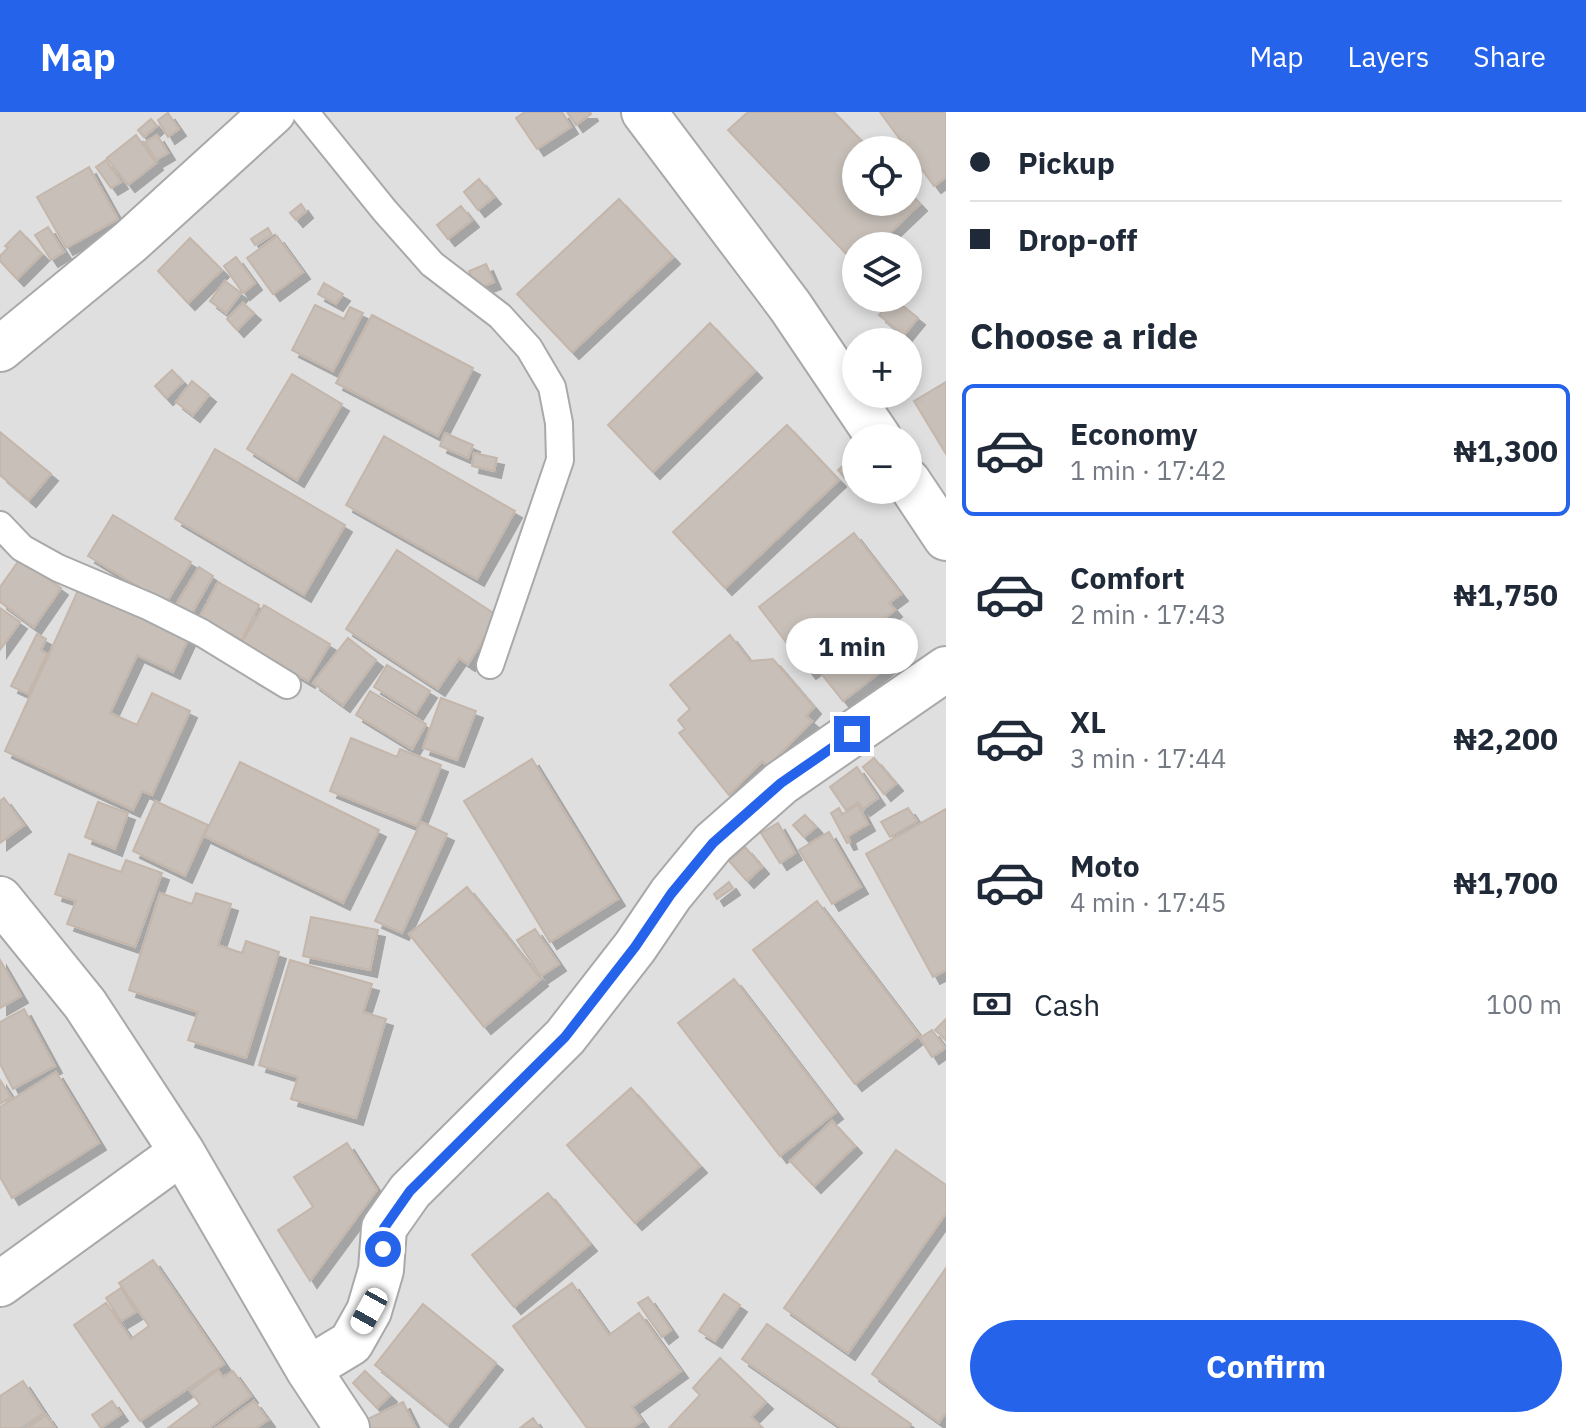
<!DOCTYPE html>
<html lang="en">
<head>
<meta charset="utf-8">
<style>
	:root { --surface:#fff; --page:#f2f2f3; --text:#1f2937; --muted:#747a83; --line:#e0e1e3; --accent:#2563eb }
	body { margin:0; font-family:"IBM Plex Sans",sans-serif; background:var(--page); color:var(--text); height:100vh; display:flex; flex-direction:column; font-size:30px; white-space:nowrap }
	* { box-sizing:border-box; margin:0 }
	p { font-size:26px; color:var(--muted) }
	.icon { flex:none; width:44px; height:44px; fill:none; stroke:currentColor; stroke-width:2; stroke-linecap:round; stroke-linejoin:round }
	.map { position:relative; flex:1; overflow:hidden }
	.details { display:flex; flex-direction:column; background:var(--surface); width:640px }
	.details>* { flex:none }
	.hud { display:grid; align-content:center; height:176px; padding:0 24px; background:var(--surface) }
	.tools { position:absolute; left:842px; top:24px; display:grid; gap:16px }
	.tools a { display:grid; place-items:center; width:80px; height:80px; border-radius:50%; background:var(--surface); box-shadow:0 4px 12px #0003; font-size:40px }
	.end { position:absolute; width:36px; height:36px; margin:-18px; border:10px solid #2563eb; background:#fff; box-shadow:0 0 0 4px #fff }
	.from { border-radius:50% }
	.bubble { position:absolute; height:56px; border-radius:28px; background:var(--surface); box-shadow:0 4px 12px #0003; font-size:26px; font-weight:700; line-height:56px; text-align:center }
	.car { position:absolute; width:24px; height:48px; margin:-24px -12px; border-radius:10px; box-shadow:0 0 6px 2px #0007; background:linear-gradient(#fff 24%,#345 0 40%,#fff 0 76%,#345 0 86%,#fff 0) }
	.hud b { display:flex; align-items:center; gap:28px; height:76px; font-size:30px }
	.hud b+b { border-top:2px solid var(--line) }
	.hud i { width:20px; height:20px; background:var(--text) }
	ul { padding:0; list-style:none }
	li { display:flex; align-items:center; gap:24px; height:132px; margin:0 16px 12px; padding:0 8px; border:4px solid transparent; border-radius:12px }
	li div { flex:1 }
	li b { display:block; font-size:30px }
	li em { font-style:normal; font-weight:700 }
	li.selected { border-color:var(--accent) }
	li>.icon { width:72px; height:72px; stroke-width:1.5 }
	h2 { padding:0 24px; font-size:36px; line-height:96px }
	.pay { display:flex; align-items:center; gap:20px; height:88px; padding:0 24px; font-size:30px }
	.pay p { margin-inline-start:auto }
	.cta { display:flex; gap:16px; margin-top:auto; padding:16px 24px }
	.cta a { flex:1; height:92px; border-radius:48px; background:var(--accent); color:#fff; font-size:32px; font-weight:700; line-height:92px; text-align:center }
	header { display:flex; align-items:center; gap:48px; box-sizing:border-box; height:112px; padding:0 40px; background:var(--accent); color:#fff }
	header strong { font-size:38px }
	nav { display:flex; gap:44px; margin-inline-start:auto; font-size:28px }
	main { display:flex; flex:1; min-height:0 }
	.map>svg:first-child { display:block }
	.residential { fill:#e0dfdf; fill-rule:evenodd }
	.building { fill:#c7bfb8; stroke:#c4b6ab; stroke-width:2; filter:url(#shadow) }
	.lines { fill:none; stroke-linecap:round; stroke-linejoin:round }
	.service-casing { stroke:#a9a9a9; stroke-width:30 }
	.minor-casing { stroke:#a9a9a9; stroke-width:48 }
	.service { stroke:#fff; stroke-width:26 }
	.minor { stroke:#fff; stroke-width:44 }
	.route { stroke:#2563eb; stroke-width:10 }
</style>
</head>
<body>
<header>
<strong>Map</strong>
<nav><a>Map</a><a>Layers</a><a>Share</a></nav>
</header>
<main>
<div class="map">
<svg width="946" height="1316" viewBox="0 0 946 1316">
	<defs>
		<filter id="shadow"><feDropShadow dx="7" dy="7" stdDeviation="0" flood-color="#0004"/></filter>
	</defs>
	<rect width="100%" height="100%" fill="#f2efe9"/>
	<path class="residential" d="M 0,0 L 946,0 L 946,1316 L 0,1316 ZM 856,38 L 908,38 L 908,90 L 856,90 ZM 856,134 L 908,134 L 908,186 L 856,186 ZM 856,230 L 908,230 L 908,282 L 856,282 ZM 856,326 L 908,326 L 908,378 L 856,378 Z"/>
	<path class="building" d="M 525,0 L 562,0 L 571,15 L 537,37 L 516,6 Z
		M 567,0 L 590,0 L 591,2 L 576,13 Z
		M 748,0 L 834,0 L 870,38 L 856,38 L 856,90 L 908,90 L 908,79 L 920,92 L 876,134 L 856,134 L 856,152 L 728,18 Z
		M 880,0 L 946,0 L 946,65 L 934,74 Z
		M 168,1 L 179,17 L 168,25 L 158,8 Z
		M 151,7 L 157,14 L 144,25 L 138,18 Z
		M 136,23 L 156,51 L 128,73 L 107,46 Z
		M 157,23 L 168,41 L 156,48 L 145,30 Z
		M 106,48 L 121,70 L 111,76 L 96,55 Z
		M 89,55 L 118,107 L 66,136 L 37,85 Z
		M 479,67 L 494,85 L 478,98 L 464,80 Z
		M 619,87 L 673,145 L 572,240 L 517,182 Z
		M 301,92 L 306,99 L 296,108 L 290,101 Z
		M 461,94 L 472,108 L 448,127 L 437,113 Z
		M 48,115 L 64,140 L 51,148 L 35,123 Z
		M 268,116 L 272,123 L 255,133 L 251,127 Z
		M 20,119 L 42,142 L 17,167 L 0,149 L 0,144 L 8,136 L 5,134 Z
		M 277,124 L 303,160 L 273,182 L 247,146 Z
		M 190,126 L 222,158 L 188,191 L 158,159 Z
		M 236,145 L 255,171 L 243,181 L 224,154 Z
		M 486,152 L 494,170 L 476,177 L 469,159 Z
		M 225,169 L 241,181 L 226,201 L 210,189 Z
		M 324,171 L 343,182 L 336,192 L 318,182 Z
		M 893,186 L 918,206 L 904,223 L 879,203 Z
		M 243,191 L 254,201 L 237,218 L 227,207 Z
		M 315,193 L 344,207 L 350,195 L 363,201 L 333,259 L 292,238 Z
		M 372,203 L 473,256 L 438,324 L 336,271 Z
		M 710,211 L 755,259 L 653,360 L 608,313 Z
		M 172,258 L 183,270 L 166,286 L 155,274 Z
		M 292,262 L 342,292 L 297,368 L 247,337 Z
		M 192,269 L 209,283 L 193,303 L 176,290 Z
		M 946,270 L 946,342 L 914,289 Z
		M 787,313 L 839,368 L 725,476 L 673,420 Z
		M 0,320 L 51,362 L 29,388 L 0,363 Z
		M 445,321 L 473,333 L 468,346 L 440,334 Z
		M 384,324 L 515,399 L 477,467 L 346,393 Z
		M 215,337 L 345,413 L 304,483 L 175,407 Z
		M 474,341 L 497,346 L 494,359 L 472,354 Z
		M 855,343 L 858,378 L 856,379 L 838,358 Z
		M 113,403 L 191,450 L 166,491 L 88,444 Z
		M 854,421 L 901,482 L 889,491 L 895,498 L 878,512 L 902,543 L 843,589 L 816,555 L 809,560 L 759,495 Z
		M 397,438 L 498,504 L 468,552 L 459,546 L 438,577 L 346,517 Z
		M 20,447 L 61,476 L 34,515 L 0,490 L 0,475 Z
		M 199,455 L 213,464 L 189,506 L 174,496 Z
		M 218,470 L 259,493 L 242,528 L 199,506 Z
		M 80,474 L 189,525 L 173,560 L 137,543 L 110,601 L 137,613 L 152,581 L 190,599 L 152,683 L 142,679 L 133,698 L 5,639 Z
		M 264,493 L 330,532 L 308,569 L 242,530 Z
		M 0,496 L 20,510 L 0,538 Z
		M 37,522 L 46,527 L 41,538 L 47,542 L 28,582 L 11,574 Z
		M 730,523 L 750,549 L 773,547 L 814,595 L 806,604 L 812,609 L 768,654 L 762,649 L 729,683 L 679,621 L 685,617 L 678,608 L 690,597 L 670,573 Z
		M 348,526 L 376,548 L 343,593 L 313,571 Z
		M 387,553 L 430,579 L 416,601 L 374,575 Z
		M 370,579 L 426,612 L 412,637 L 356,603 Z
		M 441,586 L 476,599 L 457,648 L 423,636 Z
		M 351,626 L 397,645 L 400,637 L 441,653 L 417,714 L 330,679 Z
		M 874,646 L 896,672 L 884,682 L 863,655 Z
		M 532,647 L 618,787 L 550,830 L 464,689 Z
		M 240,650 L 379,718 L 343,791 L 204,724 Z
		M 857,655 L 878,686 L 863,697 L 858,690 L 846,698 L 830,675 Z
		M 4,686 L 24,713 L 0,731 L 0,689 Z
		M 155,689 L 208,713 L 185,764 L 133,739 Z
		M 98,690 L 128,701 L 115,737 L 85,725 Z
		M 858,693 L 868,712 L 848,724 L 850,730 L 847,731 L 831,701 L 839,696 L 842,702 Z
		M 908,696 L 917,709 L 890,725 L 881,710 Z
		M 946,697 L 946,858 L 933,865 L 866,742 Z
		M 805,703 L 816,715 L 804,725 L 793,713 Z
		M 421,710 L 447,722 L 402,821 L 375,809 Z
		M 778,711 L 795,741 L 780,751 L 761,721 Z
		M 829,720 L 861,775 L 832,792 L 799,738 Z
		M 745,735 L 762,755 L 747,769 L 729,749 Z
		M 69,742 L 121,760 L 126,748 L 162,761 L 135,835 L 67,812 L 76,789 L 55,782 Z
		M 729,770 L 733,776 L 717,787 L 714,782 Z
		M 467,775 L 541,867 L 484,915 L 409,822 Z
		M 160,781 L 192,792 L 196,781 L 231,792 L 218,833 L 242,841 L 246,829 L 279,840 L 246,946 L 188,928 L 198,900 L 129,878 Z
		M 817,789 L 919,923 L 855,972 L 753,838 Z
		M 311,805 L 378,818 L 370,858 L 303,844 Z
		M 535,817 L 559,852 L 541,864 L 517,828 Z
		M 0,848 L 21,884 L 0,896 Z
		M 290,848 L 372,872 L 363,900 L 386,907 L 356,1006 L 291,987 L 298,965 L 259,953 Z
		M 734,867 L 836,1000 L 780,1044 L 678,911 Z
		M 24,897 L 55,954 L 13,977 L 0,952 L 0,910 Z
		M 946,907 L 946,928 L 935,918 Z
		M 932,918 L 945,936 L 932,945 L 920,926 Z
		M 56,960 L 99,1031 L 12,1086 L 0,1065 L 0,995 Z
		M 0,968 L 11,985 L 0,992 Z
		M 631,976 L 700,1054 L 635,1111 L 567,1033 Z
		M 832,1009 L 855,1034 L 814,1074 L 790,1049 Z
		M 347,1031 L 377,1078 L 310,1169 L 278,1118 L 313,1095 L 294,1065 Z
		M 896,1038 L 946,1073 L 946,1101 L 848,1241 L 784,1196 Z
		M 548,1081 L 590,1132 L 514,1195 L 472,1143 Z
		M 153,1148 L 224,1252 L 140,1309 L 74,1213 L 106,1191 L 131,1227 L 149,1214 L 119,1171 Z
		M 946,1156 L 946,1300 L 939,1310 L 872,1262 Z
		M 572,1171 L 609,1223 L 639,1201 L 681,1259 L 632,1295 L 642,1309 L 632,1316 L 587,1316 L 513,1214 Z
		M 121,1176 L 136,1200 L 121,1209 L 106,1186 Z
		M 724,1182 L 740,1193 L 715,1229 L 699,1219 Z
		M 648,1185 L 671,1218 L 662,1225 L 638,1191 Z
		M 423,1192 L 496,1251 L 448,1312 L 375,1253 Z
		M 767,1212 L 911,1312 L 908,1316 L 842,1316 L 742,1247 Z
		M 720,1246 L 766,1290 L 751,1305 L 763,1316 L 669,1316 L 700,1283 L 693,1276 Z
		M 218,1258 L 223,1265 L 233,1259 L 251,1284 L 209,1316 L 168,1316 L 200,1292 L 190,1279 Z
		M 365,1259 L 390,1283 L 377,1296 L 353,1271 Z
		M 23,1269 L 44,1301 L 21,1316 L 0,1316 L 0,1284 Z
		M 112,1289 L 121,1302 L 101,1316 L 92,1303 Z
		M 254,1289 L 268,1308 L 256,1316 L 216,1316 Z
		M 403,1290 L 416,1316 L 370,1316 L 366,1308 Z
		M 46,1303 L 55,1316 L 27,1316 Z
		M 533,1306 L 540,1316 L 520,1316 Z"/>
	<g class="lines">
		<g class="service-casing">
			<path id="service" d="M 305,0 L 385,99 L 432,152 L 500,204 L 529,236 L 552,275 L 559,311 L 560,348 L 490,553
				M 0,413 L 22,436 L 58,456 L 150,495 L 202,521 L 287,573"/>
		</g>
		<g class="minor-casing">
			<path id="minor" d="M 644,0 L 790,194 L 879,326
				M 0,237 L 130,130 L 273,0
				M 908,369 L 946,426
				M 0,787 L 85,892 L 182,1040 L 308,1257 L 347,1316
				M 0,1172 L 182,1040
				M 308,1257 L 351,1231 L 369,1199 L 381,1158 L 384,1116 L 410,1079 L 565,925 L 635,835 L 671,782 L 713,731 L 781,671 L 946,557"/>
		</g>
		<use href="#service" class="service"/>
		<use href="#minor" class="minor"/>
	</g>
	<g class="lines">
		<path class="route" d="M 383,1137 L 384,1116 L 410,1079 L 565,925 L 635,835 L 671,782 L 713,731 L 781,671 L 852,622"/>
	</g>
</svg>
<div class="tools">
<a><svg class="icon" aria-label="locate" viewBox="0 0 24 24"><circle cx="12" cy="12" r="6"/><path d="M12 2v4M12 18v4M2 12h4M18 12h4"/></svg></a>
<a><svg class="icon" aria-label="layers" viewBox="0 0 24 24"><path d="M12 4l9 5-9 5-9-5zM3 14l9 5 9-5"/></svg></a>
<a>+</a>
<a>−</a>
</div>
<i class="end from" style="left:383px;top:1137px"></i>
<i class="end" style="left:852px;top:622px"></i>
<div class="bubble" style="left:786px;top:506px;width:132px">1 min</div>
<i class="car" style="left:369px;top:1199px;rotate:209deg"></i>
</div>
<section class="details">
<div class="hud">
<b><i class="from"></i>Pickup</b>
<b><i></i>Drop-off</b>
</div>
<h2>Choose a ride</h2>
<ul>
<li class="selected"><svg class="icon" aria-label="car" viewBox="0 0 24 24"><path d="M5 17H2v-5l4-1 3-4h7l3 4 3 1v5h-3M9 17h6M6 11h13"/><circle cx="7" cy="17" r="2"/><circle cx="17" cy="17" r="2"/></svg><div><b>Economy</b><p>1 min · 17:42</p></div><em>₦1,300</em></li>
<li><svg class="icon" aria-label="car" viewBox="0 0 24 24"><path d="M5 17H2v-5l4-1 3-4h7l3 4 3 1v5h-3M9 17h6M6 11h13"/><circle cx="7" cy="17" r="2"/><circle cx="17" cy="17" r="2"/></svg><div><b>Comfort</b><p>2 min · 17:43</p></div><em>₦1,750</em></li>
<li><svg class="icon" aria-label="car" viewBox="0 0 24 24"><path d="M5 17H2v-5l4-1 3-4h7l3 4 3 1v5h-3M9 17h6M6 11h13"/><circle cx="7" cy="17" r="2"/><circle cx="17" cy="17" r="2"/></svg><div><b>XL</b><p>3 min · 17:44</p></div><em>₦2,200</em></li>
<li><svg class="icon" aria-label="car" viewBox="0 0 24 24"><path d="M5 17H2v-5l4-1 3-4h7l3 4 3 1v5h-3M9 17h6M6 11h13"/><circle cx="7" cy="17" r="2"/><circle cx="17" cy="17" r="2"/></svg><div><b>Moto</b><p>4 min · 17:45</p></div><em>₦1,700</em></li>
</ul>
<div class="pay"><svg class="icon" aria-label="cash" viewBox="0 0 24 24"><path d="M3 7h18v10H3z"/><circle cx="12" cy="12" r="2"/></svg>Cash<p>100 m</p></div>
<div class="cta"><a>Confirm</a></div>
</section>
</main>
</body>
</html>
